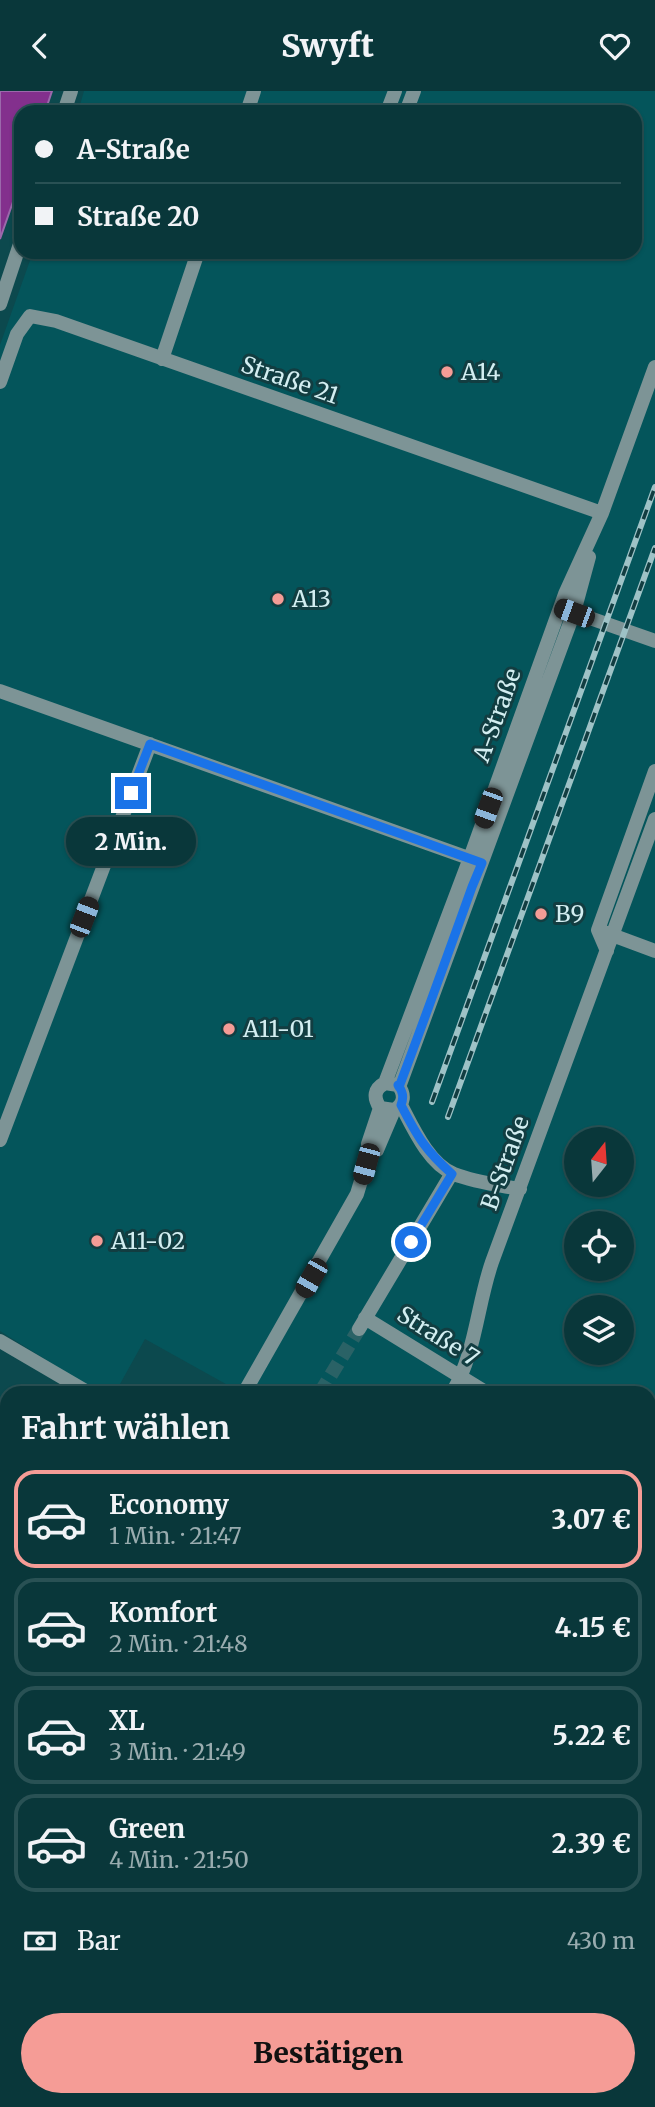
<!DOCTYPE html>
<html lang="de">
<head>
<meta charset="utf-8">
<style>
	:root { --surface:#09373a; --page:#174245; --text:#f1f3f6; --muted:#99acaf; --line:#295154; --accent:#f59c96 }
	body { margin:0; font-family:Merriweather,serif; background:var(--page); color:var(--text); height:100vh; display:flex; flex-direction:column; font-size:26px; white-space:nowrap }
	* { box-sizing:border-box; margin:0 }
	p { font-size:23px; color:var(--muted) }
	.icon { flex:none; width:38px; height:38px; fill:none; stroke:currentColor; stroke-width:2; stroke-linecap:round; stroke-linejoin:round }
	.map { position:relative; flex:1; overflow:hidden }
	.details { position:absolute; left:0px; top:1295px; width:656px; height:721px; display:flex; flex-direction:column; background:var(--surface); border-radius:21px 21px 0 0; box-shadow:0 2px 5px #0004,0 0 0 2px var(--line) }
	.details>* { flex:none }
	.guide { position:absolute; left:14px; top:14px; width:628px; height:154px; border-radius:21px; box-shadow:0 2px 5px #0004,0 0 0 2px var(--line); display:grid; align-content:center; height:154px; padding:0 21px; background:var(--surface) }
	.needle { width:46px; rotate:17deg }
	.tools { position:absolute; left:564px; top:1036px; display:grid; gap:14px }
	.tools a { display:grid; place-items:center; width:70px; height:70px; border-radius:50%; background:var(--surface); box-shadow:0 2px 5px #0004,0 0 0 2px var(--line); font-size:35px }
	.end { position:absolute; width:32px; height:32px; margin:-16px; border:9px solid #1a73e8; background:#fff; box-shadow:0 0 0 4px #fff }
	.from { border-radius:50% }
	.bubble { position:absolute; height:49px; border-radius:24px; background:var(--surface); box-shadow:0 2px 5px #0004,0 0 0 2px var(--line); font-size:23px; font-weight:800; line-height:49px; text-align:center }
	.car { position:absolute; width:21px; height:42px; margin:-21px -10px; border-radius:9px; box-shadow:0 0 5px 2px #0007; background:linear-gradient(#222 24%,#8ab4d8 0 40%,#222 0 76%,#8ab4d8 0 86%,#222 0) }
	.guide b { display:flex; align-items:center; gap:24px; height:66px; font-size:26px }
	.guide b+b { border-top:2px solid var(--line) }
	.guide i { width:18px; height:18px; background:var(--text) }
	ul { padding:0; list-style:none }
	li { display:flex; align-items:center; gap:21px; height:98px; margin:0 14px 10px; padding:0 7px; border:4px solid var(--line); border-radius:21px }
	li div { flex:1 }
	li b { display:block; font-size:26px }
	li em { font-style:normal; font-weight:800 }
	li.selected { border-color:var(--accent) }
	li>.icon { width:63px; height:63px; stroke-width:1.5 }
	h2 { padding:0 21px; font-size:32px; line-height:84px }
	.pay { display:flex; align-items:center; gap:18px; height:77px; padding:0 21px; font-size:26px }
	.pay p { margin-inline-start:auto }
	.cta { display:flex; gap:14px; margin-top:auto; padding:14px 21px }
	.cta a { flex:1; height:80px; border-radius:42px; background:var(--accent); color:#111; font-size:28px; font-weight:800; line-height:80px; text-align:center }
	header { display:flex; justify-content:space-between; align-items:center; height:91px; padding:0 21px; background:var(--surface); font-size:32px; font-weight:800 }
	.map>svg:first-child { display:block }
	.built { fill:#04555b; fill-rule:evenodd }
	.green { fill:#694f14 }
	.water { fill:#83308d; stroke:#9b69ab; stroke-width:2 }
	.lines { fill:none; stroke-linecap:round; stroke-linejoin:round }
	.street-tunnel { stroke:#2a6266; stroke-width:14; stroke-dasharray:14 7; stroke-linecap:butt }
	.street { stroke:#7d9496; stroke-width:14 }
	.secondary { stroke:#9ec3c7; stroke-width:14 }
	.rail-casing { stroke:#9ec2c6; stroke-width:6 }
	.rail { stroke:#123d41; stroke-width:3.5; stroke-dasharray:10; stroke-linecap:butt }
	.route { stroke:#1a73e8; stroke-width:9 }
	.poi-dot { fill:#f59c96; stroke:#123d41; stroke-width:2.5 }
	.labels { text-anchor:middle; stroke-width:6; stroke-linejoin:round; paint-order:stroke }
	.poi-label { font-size:23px; fill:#d3eef1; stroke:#123d41; text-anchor:start }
	.street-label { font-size:23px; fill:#d3eef1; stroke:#123d41 }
</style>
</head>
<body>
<header><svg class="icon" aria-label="back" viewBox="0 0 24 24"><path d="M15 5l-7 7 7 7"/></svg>Swyft<svg class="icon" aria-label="heart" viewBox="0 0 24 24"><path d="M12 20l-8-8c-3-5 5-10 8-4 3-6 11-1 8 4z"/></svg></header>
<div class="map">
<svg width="655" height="2016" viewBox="0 0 655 2016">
	<rect width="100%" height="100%" fill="#0c494e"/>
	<path class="built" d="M 84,0 L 655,0 L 655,1780 L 649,1786 L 649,1302 L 242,1302 L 145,1248 L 115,1302 L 99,1302 L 0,1240 L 0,254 L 33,161 L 635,161 L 635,21 L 78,21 ZM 576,1048 L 621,1048 L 621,1094 L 576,1094 ZM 576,1132 L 621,1132 L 621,1178 L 576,1178 ZM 576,1216 L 621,1216 L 621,1262 L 576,1262 Z
		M 7,1722 L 7,2009 L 427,2009 L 420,2016 L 0,2016 L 0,1734 Z
		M 655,1816 L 655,1853 L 649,1859 L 649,1822 Z
		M 469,2009 L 505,2009 L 498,2016 L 462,2016 Z"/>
	<path class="green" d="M 427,2009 L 469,2009 L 462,2016 L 420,2016 Z"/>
	<path class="water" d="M 0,0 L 52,0 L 45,21 L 21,21 L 21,88 L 0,148 Z"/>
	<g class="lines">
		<path class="street-tunnel" d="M 320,1302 L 359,1238"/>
		<path class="street" d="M 64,21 L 71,0
			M 247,21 L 254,0
			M 387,21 L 395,0
			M 406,21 L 414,0
			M 0,213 L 21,150
			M 162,268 L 198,161
			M 0,291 L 17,243 L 30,225 L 56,230 L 602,422
			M 567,519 L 655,550
			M 0,600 L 477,770
			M 604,841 L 655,860
			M 607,860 L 598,839 L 655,680
			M 385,992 L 398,994 C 405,1003 405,1013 394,1019 L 380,1017 C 373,1006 374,998 385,992 L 470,767 L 565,503 L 602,422 L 655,276
			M 398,994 L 399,996 L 574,521 L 589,466
			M 401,1014 C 413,1037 429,1073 454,1083 C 474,1091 498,1094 520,1098
			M 0,1049 L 150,653
			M 370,1060 L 377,1059 L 394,1019
			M 365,1227 L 487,1302
			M 359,1238 L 452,1082
			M 0,1250 L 89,1302
			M 244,1302 L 357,1103 L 370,1060 L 368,1053 L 380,1017
			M 452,1302 C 476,1262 477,1214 492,1171 C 547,1023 601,875 655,728
			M 649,1401 L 655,1404
			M 649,1628 L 655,1619
			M 0,1633 L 7,1637
			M 0,1704 L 7,1693
			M 0,1837 L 7,1826
			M 33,2016 L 38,2009
			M 75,2016 L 76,2009
			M 206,2016 L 208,2009"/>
		<path class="secondary" d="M 649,1788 L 655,1782
			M 421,2016 L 428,2009"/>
		<g class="rail-casing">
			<path id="rail" d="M 432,1011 L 655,396
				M 448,1026 L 655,457
				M 649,1838 L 655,1832
				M 490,2016 L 496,2009"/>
		</g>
		<use href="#rail" class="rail"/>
	</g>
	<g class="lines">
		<path class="route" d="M 131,702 L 150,653 L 482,772 L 472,796 C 448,863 424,930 399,996 L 398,994 C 403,1001 404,1006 401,1014 C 417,1045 425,1059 452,1083 L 411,1151"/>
	</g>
	<g class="poi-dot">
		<circle cx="447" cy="281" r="7"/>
		<circle cx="278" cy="508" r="7"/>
		<circle cx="541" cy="823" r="7"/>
		<circle cx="229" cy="938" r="7"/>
		<circle cx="97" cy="1150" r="7"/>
	</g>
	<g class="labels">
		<g class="poi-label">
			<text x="461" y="289">A14</text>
			<text x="292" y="516">A13</text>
			<text x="555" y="831">B9</text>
			<text x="243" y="946">A11-01</text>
			<text x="111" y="1158">A11-02</text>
		</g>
		<g class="street-label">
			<text transform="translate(290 289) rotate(19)" y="8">Straße 21</text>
			<text transform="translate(497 624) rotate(-70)" y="8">A-Straße</text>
			<text transform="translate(505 1072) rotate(-70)" y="8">B-Straße</text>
			<text transform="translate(438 1245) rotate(32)" y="8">Straße 7</text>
		</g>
	</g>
</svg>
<div class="tools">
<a><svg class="needle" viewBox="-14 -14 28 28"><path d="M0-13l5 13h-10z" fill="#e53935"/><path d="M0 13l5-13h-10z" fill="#99acaf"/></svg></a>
<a><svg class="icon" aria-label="locate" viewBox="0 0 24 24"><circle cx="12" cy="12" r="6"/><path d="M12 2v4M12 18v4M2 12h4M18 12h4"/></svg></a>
<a><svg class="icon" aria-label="layers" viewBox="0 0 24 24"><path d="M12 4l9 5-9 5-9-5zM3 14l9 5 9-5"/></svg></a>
</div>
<i class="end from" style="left:411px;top:1151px"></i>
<i class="end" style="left:131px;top:702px"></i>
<div class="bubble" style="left:66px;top:726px;width:130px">2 Min.</div>
<i class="car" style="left:574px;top:522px;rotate:290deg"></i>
<i class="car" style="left:488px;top:717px;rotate:200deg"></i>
<i class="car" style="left:84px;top:826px;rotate:21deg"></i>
<i class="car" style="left:366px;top:1073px;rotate:195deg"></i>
<i class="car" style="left:311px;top:1187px;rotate:210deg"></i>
<div class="guide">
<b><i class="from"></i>A-Straße</b>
<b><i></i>Straße 20</b>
</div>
<section class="details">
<h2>Fahrt wählen</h2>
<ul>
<li class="selected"><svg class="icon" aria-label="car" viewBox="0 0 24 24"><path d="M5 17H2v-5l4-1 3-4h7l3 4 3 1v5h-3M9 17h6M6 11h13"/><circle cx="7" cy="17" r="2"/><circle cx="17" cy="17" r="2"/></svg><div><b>Economy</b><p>1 Min. · 21:47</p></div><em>3.07 €</em></li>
<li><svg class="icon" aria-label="car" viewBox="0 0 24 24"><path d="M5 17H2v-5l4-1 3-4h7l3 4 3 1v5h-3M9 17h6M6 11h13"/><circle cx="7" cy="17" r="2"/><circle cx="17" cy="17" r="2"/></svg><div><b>Komfort</b><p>2 Min. · 21:48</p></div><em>4.15 €</em></li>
<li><svg class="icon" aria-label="car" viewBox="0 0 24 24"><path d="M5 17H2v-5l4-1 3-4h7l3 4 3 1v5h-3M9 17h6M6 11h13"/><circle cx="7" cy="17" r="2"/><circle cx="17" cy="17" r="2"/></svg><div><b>XL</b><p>3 Min. · 21:49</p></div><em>5.22 €</em></li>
<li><svg class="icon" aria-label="car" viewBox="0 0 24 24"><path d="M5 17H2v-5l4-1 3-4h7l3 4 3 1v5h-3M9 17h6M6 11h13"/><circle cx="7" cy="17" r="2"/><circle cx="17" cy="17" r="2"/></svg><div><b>Green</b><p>4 Min. · 21:50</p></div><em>2.39 €</em></li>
</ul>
<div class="pay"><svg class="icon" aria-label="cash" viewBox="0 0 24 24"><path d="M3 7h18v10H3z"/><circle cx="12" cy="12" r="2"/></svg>Bar<p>430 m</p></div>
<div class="cta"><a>Bestätigen</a></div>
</section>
</div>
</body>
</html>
